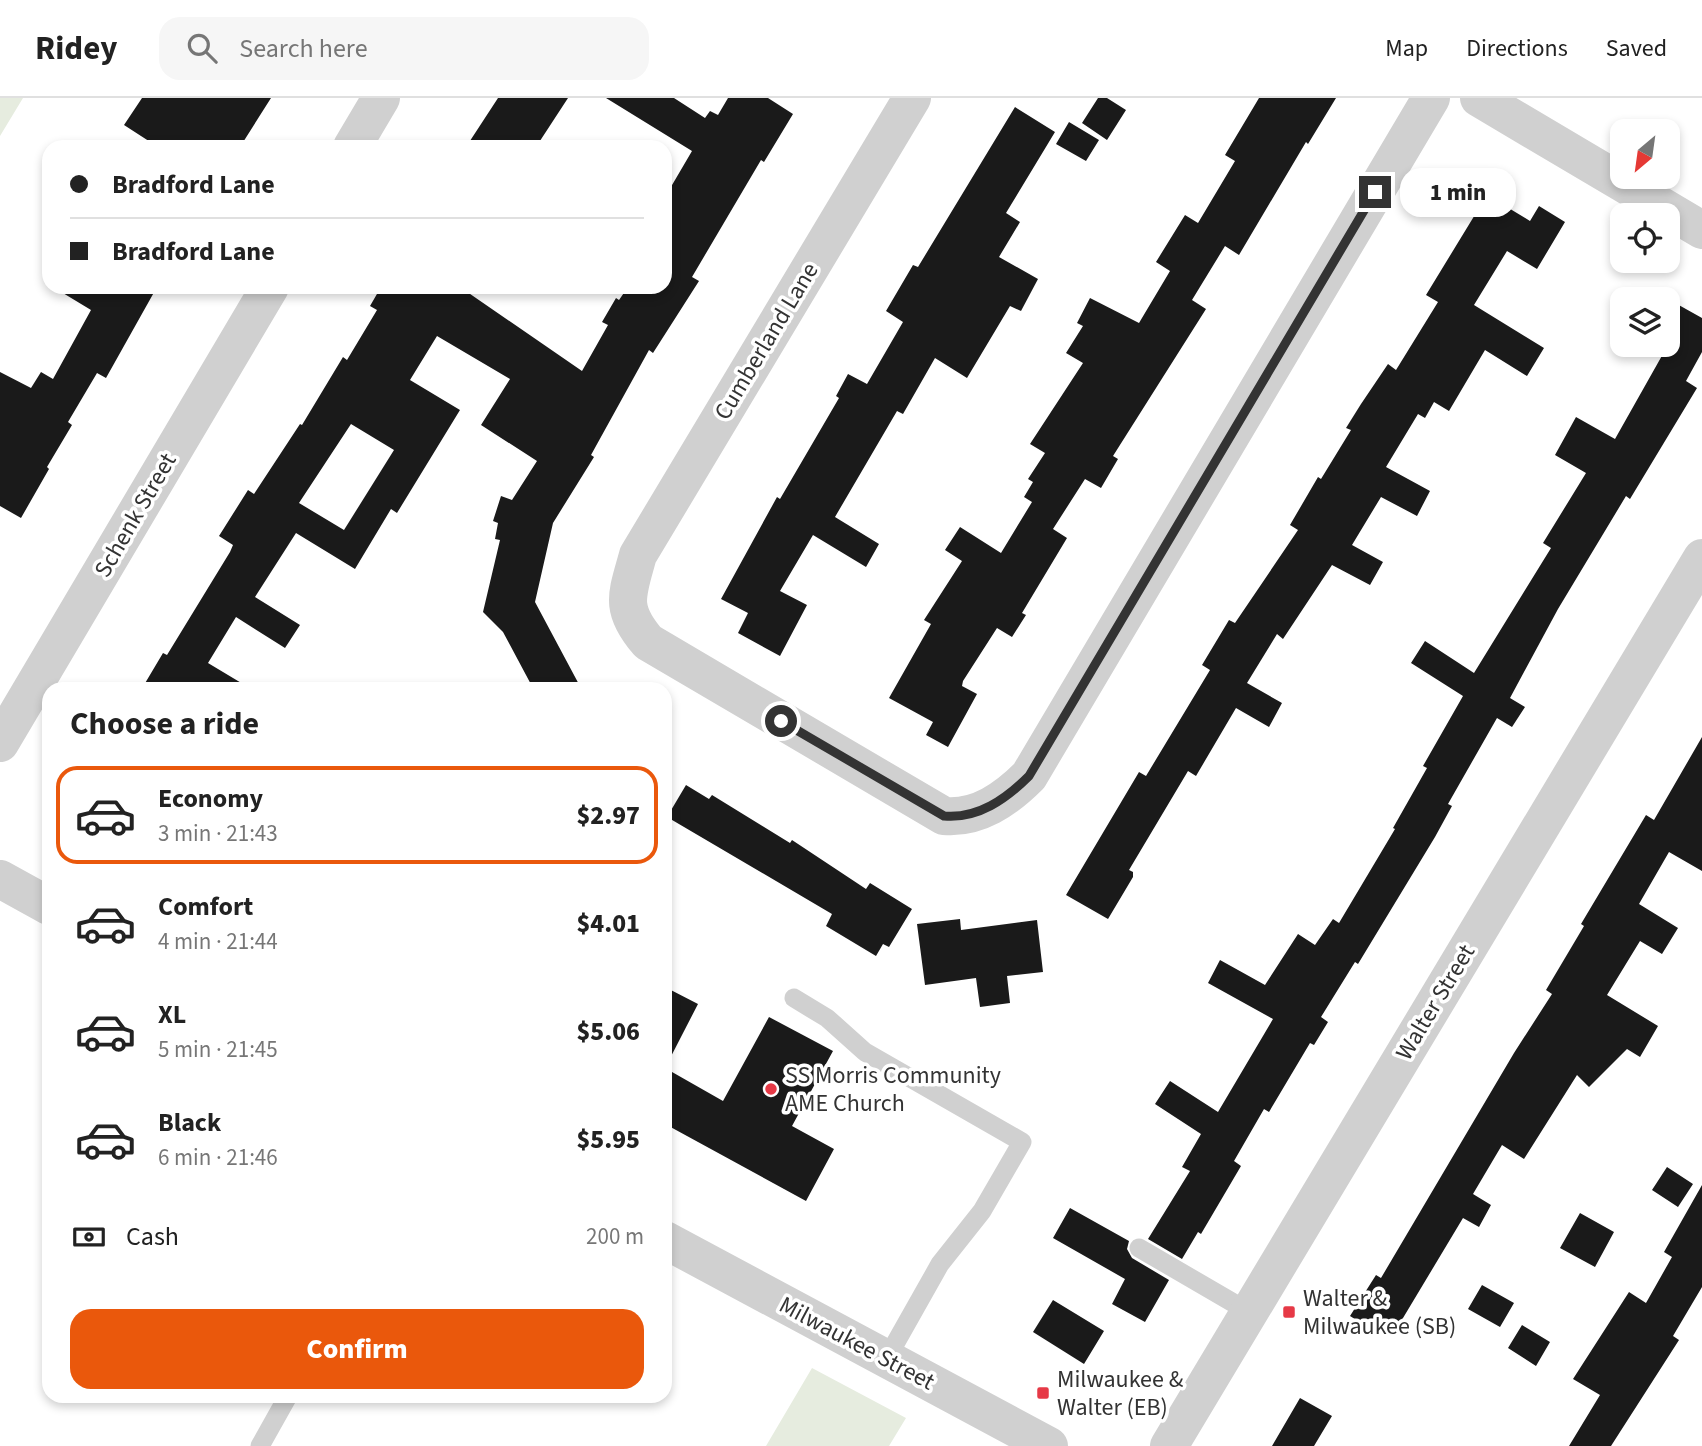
<!DOCTYPE html>
<html lang="en">
<head>
<meta charset="utf-8">
<style>
	:root { --surface:#fff; --page:#f6f6f6; --text:#222; --muted:#767676; --line:#e0e0e0; --accent:#ea580c }
	body { margin:0; font-family:"Source Sans 3",sans-serif; background:var(--page); color:var(--text); height:100vh; display:flex; flex-direction:column; font-size:26px; white-space:nowrap }
	* { box-sizing:border-box; margin:0 }
	p { font-size:23px; color:var(--muted) }
	.icon { flex:none; width:38px; height:38px; fill:none; stroke:currentColor; stroke-width:2; stroke-linecap:round; stroke-linejoin:round }
	.map { position:relative; flex:1; overflow:hidden }
	.panel { position:absolute; left:42px; top:584px; width:630px; height:721px; display:flex; flex-direction:column; background:var(--surface); border-radius:21px; box-shadow:0 4px 10px #0003 }
	.panel>* { flex:none }
	.hud { position:absolute; left:42px; top:42px; width:630px; height:154px; border-radius:21px; box-shadow:0 4px 10px #0003; display:grid; align-content:center; height:154px; padding:0 28px; background:var(--surface) }
	.needle { width:46px; rotate:209deg }
	.fabs { position:absolute; left:1610px; top:21px; display:grid; gap:14px }
	.fabs a { display:grid; place-items:center; width:70px; height:70px; border-radius:14px; background:var(--surface); box-shadow:0 4px 10px #0003; font-size:35px }
	.end { position:absolute; width:32px; height:32px; margin:-16px; border:9px solid #333; background:#fff; box-shadow:0 0 0 4px #fff }
	.from { border-radius:50% }
	.bubble { position:absolute; height:49px; border-radius:21px; background:var(--surface); box-shadow:0 4px 10px #0003; font-size:23px; font-weight:800; line-height:49px; text-align:center }
	.hud b { display:flex; align-items:center; gap:24px; height:66px; font-size:26px }
	.hud b+b { border-top:2px solid var(--line) }
	.hud i { width:18px; height:18px; background:var(--text) }
	ul { padding:0; list-style:none }
	li { display:flex; align-items:center; gap:21px; height:98px; margin:0 14px 10px; padding:0 14px; border:4px solid transparent; border-radius:21px }
	li div { flex:1 }
	li b { display:block; font-size:26px }
	li em { font-style:normal; font-weight:800 }
	li.on { border-color:var(--accent) }
	li>.icon { width:63px; height:63px; stroke-width:1.5 }
	h2 { padding:0 28px; font-size:32px; line-height:84px }
	.pay { display:flex; align-items:center; gap:18px; height:77px; padding:0 28px; font-size:26px }
	.pay p { margin-inline-start:auto }
	.primary-button { display:flex; gap:14px; margin-top:auto; padding:14px 28px }
	.primary-button a { flex:1; height:80px; border-radius:21px; background:var(--accent); color:#fff; font-size:28px; font-weight:800; line-height:80px; text-align:center }
	header { display:flex; align-items:center; gap:42px; box-sizing:border-box; height:98px; padding:0 35px; background:var(--surface); border-bottom:2px solid var(--line) }
	header strong { font-size:33px }
	nav { display:flex; gap:38px; margin-inline-start:auto; font-size:24px }
	.search { width:490px; height:63px; background:var(--page); display:flex; align-items:center; gap:18px; box-sizing:border-box; padding:0 24px; border-radius:21px; color:var(--muted); font-size:26px }
	.map>svg:first-child { display:block }
	.green { fill:#e6ecdf }
	.building { fill:#1a1a1a; fill-rule:evenodd }
	.lines { fill:none; stroke-linecap:round; stroke-linejoin:round }
	.service { stroke:#d0d0d0; stroke-width:19 }
	.minor { stroke:#d0d0d0; stroke-width:38 }
	.tertiary { stroke:#d0d0d0; stroke-width:38 }
	.route { stroke:#333; stroke-width:9 }
	.poi-dot { fill:#e63946; stroke:#fff; stroke-width:2.5 }
	.labels { text-anchor:middle; stroke-width:7; stroke-linejoin:round; paint-order:stroke }
	.street-label { font-size:24px; fill:#333; stroke:#fff }
	.poi-label { font-size:24px; fill:#333; stroke:#fff; text-anchor:start }
</style>
</head>
<body>
<header>
<strong>Ridey</strong>
<div class="search"><svg class="icon" aria-label="search" viewBox="0 0 24 24"><circle cx="10" cy="10" r="6"/><path d="M15 15l6 6"/></svg>Search here</div>
<nav><a>Map</a><a>Directions</a><a>Saved</a></nav>
</header>
<div class="map">
<svg width="1702" height="1348" viewBox="0 0 1702 1348">
	<rect width="100%" height="100%" fill="#fff"/>
	<path class="green" d="M 0,0 L 23,0 L 0,38 Z
		M 812,1270 L 906,1320 L 889,1348 L 766,1348 Z"/>
	<path class="building" d="M 142,0 L 271,0 L 240,49 L 158,49 L 124,27 Z
		M 498,0 L 568,0 L 536,49 L 466,49 Z
		M 606,0 L 674,0 L 705,20 L 710,13 L 718,17 L 728,0 L 768,0 L 793,16 L 764,64 L 761,62 L 692,179 L 699,183 L 653,255 L 649,252 L 591,357 L 594,359 L 553,425 L 535,504 L 582,592 L 534,592 L 503,534 L 483,514 L 500,442 L 495,441 L 498,425 L 493,423 L 501,398 L 512,402 L 537,363 L 481,327 L 510,281 L 437,238 L 410,282 L 460,312 L 397,415 L 391,411 L 355,471 L 296,435 L 255,499 L 300,527 L 285,550 L 236,519 L 208,565 L 253,592 L 141,592 L 163,555 L 167,557 L 230,454 L 233,447 L 219,438 L 248,392 L 254,396 L 300,326 L 302,327 L 343,259 L 347,262 L 377,212 L 370,208 L 381,189 L 460,189 L 582,273 L 608,227 L 602,224 L 616,200 L 619,202 L 628,189 L 665,189 L 665,99 L 692,53 ZM 351,326 L 394,352 L 344,432 L 299,405 Z
		M 1098,0 L 1107,0 L 1126,12 L 1107,42 L 1082,25 Z
		M 1259,0 L 1336,0 L 1308,46 L 1306,44 L 1239,157 L 1225,148 L 1192,202 L 1206,211 L 1113,358 L 1118,361 L 1101,390 L 1085,381 L 1053,431 L 1067,440 L 1022,515 L 1026,517 L 1012,539 L 997,530 L 963,583 L 962,588 L 977,596 L 948,649 L 926,637 L 933,624 L 889,600 L 931,526 L 924,522 L 962,463 L 945,452 L 960,429 L 1001,455 L 1032,404 L 1024,399 L 1033,384 L 1028,381 L 1045,355 L 1030,346 L 1083,265 L 1066,255 L 1083,228 L 1077,225 L 1090,200 L 1139,225 L 1170,173 L 1156,164 L 1185,117 L 1198,125 L 1235,63 L 1225,57 Z
		M 1015,9 L 1055,34 L 1006,115 L 1020,124 L 999,159 L 1038,181 L 1021,213 L 1010,208 L 967,280 L 935,260 L 903,316 L 897,313 L 835,419 L 879,446 L 866,469 L 813,437 L 780,493 L 807,507 L 780,558 L 738,535 L 748,515 L 721,501 L 777,399 L 780,401 L 839,300 L 836,298 L 848,276 L 867,286 L 903,224 L 886,213 L 913,167 L 918,169 Z
		M 1069,24 L 1099,42 L 1086,63 L 1056,46 Z
		M 1487,97 L 1530,123 L 1539,108 L 1565,124 L 1537,171 L 1507,153 L 1474,207 L 1544,250 L 1527,278 L 1485,252 L 1449,313 L 1434,304 L 1425,320 L 1418,316 L 1386,369 L 1430,393 L 1417,418 L 1381,399 L 1352,447 L 1383,464 L 1370,487 L 1332,467 L 1283,541 L 1277,536 L 1247,585 L 1282,605 L 1269,629 L 1236,610 L 1196,678 L 1188,673 L 1129,772 L 1133,774 L 1133,779 L 1108,821 L 1066,797 L 1139,674 L 1146,678 L 1210,572 L 1202,567 L 1229,522 L 1235,525 L 1298,432 L 1290,427 L 1318,379 L 1321,381 L 1351,332 L 1346,330 L 1361,306 L 1388,266 L 1396,272 L 1438,204 L 1426,197 Z
		M 53,189 L 157,189 L 106,280 L 97,275 L 68,324 L 72,327 L 47,369 L 49,371 L 21,420 L 0,408 L 0,274 L 31,290 L 41,274 L 53,281 L 91,212 Z
		M 1668,201 L 1702,220 L 1702,254 L 1686,283 L 1697,290 L 1630,401 L 1626,398 L 1558,511 L 1510,600 L 1525,609 L 1512,629 L 1497,620 L 1448,706 L 1452,708 L 1435,739 L 1358,866 L 1355,864 L 1321,919 L 1328,924 L 1314,947 L 1310,945 L 1269,1014 L 1264,1011 L 1234,1063 L 1241,1068 L 1201,1136 L 1198,1134 L 1182,1161 L 1148,1141 L 1190,1073 L 1182,1069 L 1201,1036 L 1155,1006 L 1170,983 L 1218,1014 L 1273,921 L 1208,885 L 1220,862 L 1265,887 L 1298,836 L 1315,847 L 1333,821 L 1339,825 L 1395,731 L 1393,730 L 1427,670 L 1423,668 L 1463,598 L 1411,565 L 1425,543 L 1474,575 L 1551,450 L 1543,445 L 1586,375 L 1555,357 L 1576,319 L 1615,341 L 1668,247 Z
		M 1702,639 L 1702,773 L 1669,754 L 1639,806 L 1678,830 L 1662,856 L 1640,843 L 1607,897 L 1658,928 L 1640,959 L 1627,951 L 1589,989 L 1577,977 L 1524,1061 L 1502,1047 L 1473,1096 L 1491,1107 L 1479,1129 L 1463,1120 L 1397,1230 L 1390,1225 L 1382,1238 L 1350,1218 L 1376,1177 L 1381,1180 L 1514,955 L 1552,896 L 1546,892 L 1584,828 L 1581,826 L 1646,717 L 1654,722 Z
		M 686,687 L 709,701 L 712,697 L 790,745 L 792,742 L 866,791 L 870,785 L 912,811 L 889,849 L 883,846 L 876,858 L 826,828 L 832,816 L 667,719 Z
		M 960,821 L 961,832 L 1037,822 L 1043,874 L 1007,878 L 1010,905 L 980,909 L 976,880 L 925,887 L 917,826 Z
		M 665,889 L 698,906 L 665,970 L 723,1003 L 769,919 L 833,953 L 792,1028 L 834,1051 L 806,1103 L 665,1026 Z
		M 1667,1069 L 1693,1086 L 1678,1109 L 1652,1092 Z
		M 1702,1087 L 1702,1189 L 1673,1238 L 1679,1242 L 1611,1348 L 1569,1348 L 1600,1297 L 1573,1281 L 1629,1194 L 1646,1205 L 1672,1159 L 1664,1154 Z
		M 1070,1110 L 1129,1143 L 1127,1151 L 1132,1160 L 1169,1182 L 1145,1224 L 1112,1206 L 1125,1181 L 1053,1140 Z
		M 1580,1115 L 1614,1134 L 1595,1169 L 1560,1150 Z
		M 1482,1187 L 1514,1205 L 1500,1229 L 1468,1211 Z
		M 1053,1202 L 1104,1233 L 1084,1266 L 1033,1234 Z
		M 1522,1227 L 1550,1244 L 1536,1268 L 1508,1250 Z
		M 1300,1300 L 1332,1318 L 1314,1348 L 1272,1348 Z"/>
	<g class="lines">
		<path class="service" d="M 794,900 L 827,920 L 865,954 L 1022,1044 L 982,1113 L 940,1166 L 887,1260
			M 1139,1150 L 1249,1214
			M 260,1348 L 288,1298"/>
		<path class="minor" d="M 912,0 L 638,457 C 627,497 619,510 648,544 L 944,718 C 978,721 1006,701 1029,678 L 1431,0
			M 1479,0 L 1702,132
			M 352,49 L 381,0
			M 0,645 L 270,189"/>
		<path class="tertiary" d="M 0,781 L 49,808
			M 665,1142 L 1049,1348
			M 1169,1348 L 1702,460"/>
	</g>
	<g class="lines">
		<path class="route" d="M 781,623 L 944,718 C 978,721 1006,701 1029,678 L 1375,94"/>
	</g>
	<g class="poi-dot">
		<circle cx="771" cy="991" r="7"/>
		<rect x="1282" y="1207" width="14" height="14" rx="3.5"/>
		<rect x="1036" y="1288" width="14" height="14" rx="3.5"/>
	</g>
	<g class="labels">
		<g class="street-label">
			<text transform="translate(766 243) rotate(-59)" y="8">Cumberland Lane</text>
			<text transform="translate(135 417) rotate(-60)" y="8">Schenk Street</text>
			<text transform="translate(1435 904) rotate(-59)" y="8">Walter Street</text>
			<text transform="translate(857 1245) rotate(28)" y="8">Milwaukee Street</text>
		</g>
		<g class="poi-label">
			<text x="785" y="985">SS Morris Community<tspan x="785" dy="28">AME Church</tspan></text>
			<text x="1303" y="1208">Walter &amp;<tspan x="1303" dy="28">Milwaukee (SB)</tspan></text>
			<text x="1057" y="1289">Milwaukee &amp;<tspan x="1057" dy="28">Walter (EB)</tspan></text>
		</g>
	</g>
</svg>
<div class="fabs">
<a><svg class="needle" viewBox="-14 -14 28 28"><path d="M0-13l5 13h-10z" fill="#e53935"/><path d="M0 13l5-13h-10z" fill="#767676"/></svg></a>
<a><svg class="icon" aria-label="locate" viewBox="0 0 24 24"><circle cx="12" cy="12" r="6"/><path d="M12 2v4M12 18v4M2 12h4M18 12h4"/></svg></a>
<a><svg class="icon" aria-label="layers" viewBox="0 0 24 24"><path d="M12 4l9 5-9 5-9-5zM3 14l9 5 9-5"/></svg></a>
</div>
<i class="end from" style="left:781px;top:623px"></i>
<i class="end" style="left:1375px;top:94px"></i>
<div class="bubble" style="left:1400px;top:70px;width:116px">1 min</div>
<div class="hud">
<b><i class="from"></i>Bradford Lane</b>
<b><i></i>Bradford Lane</b>
</div>
<section class="panel">
<h2>Choose a ride</h2>
<ul>
<li class="on"><svg class="icon" aria-label="car" viewBox="0 0 24 24"><path d="M5 17H2v-5l4-1 3-4h7l3 4 3 1v5h-3M9 17h6M6 11h13"/><circle cx="7" cy="17" r="2"/><circle cx="17" cy="17" r="2"/></svg><div><b>Economy</b><p>3 min · 21:43</p></div><em>$2.97</em></li>
<li><svg class="icon" aria-label="car" viewBox="0 0 24 24"><path d="M5 17H2v-5l4-1 3-4h7l3 4 3 1v5h-3M9 17h6M6 11h13"/><circle cx="7" cy="17" r="2"/><circle cx="17" cy="17" r="2"/></svg><div><b>Comfort</b><p>4 min · 21:44</p></div><em>$4.01</em></li>
<li><svg class="icon" aria-label="car" viewBox="0 0 24 24"><path d="M5 17H2v-5l4-1 3-4h7l3 4 3 1v5h-3M9 17h6M6 11h13"/><circle cx="7" cy="17" r="2"/><circle cx="17" cy="17" r="2"/></svg><div><b>XL</b><p>5 min · 21:45</p></div><em>$5.06</em></li>
<li><svg class="icon" aria-label="car" viewBox="0 0 24 24"><path d="M5 17H2v-5l4-1 3-4h7l3 4 3 1v5h-3M9 17h6M6 11h13"/><circle cx="7" cy="17" r="2"/><circle cx="17" cy="17" r="2"/></svg><div><b>Black</b><p>6 min · 21:46</p></div><em>$5.95</em></li>
</ul>
<div class="pay"><svg class="icon" aria-label="cash" viewBox="0 0 24 24"><path d="M3 7h18v10H3z"/><circle cx="12" cy="12" r="2"/></svg>Cash<p>200 m</p></div>
<div class="primary-button"><a>Confirm</a></div>
</section>
</div>
</body>
</html>
